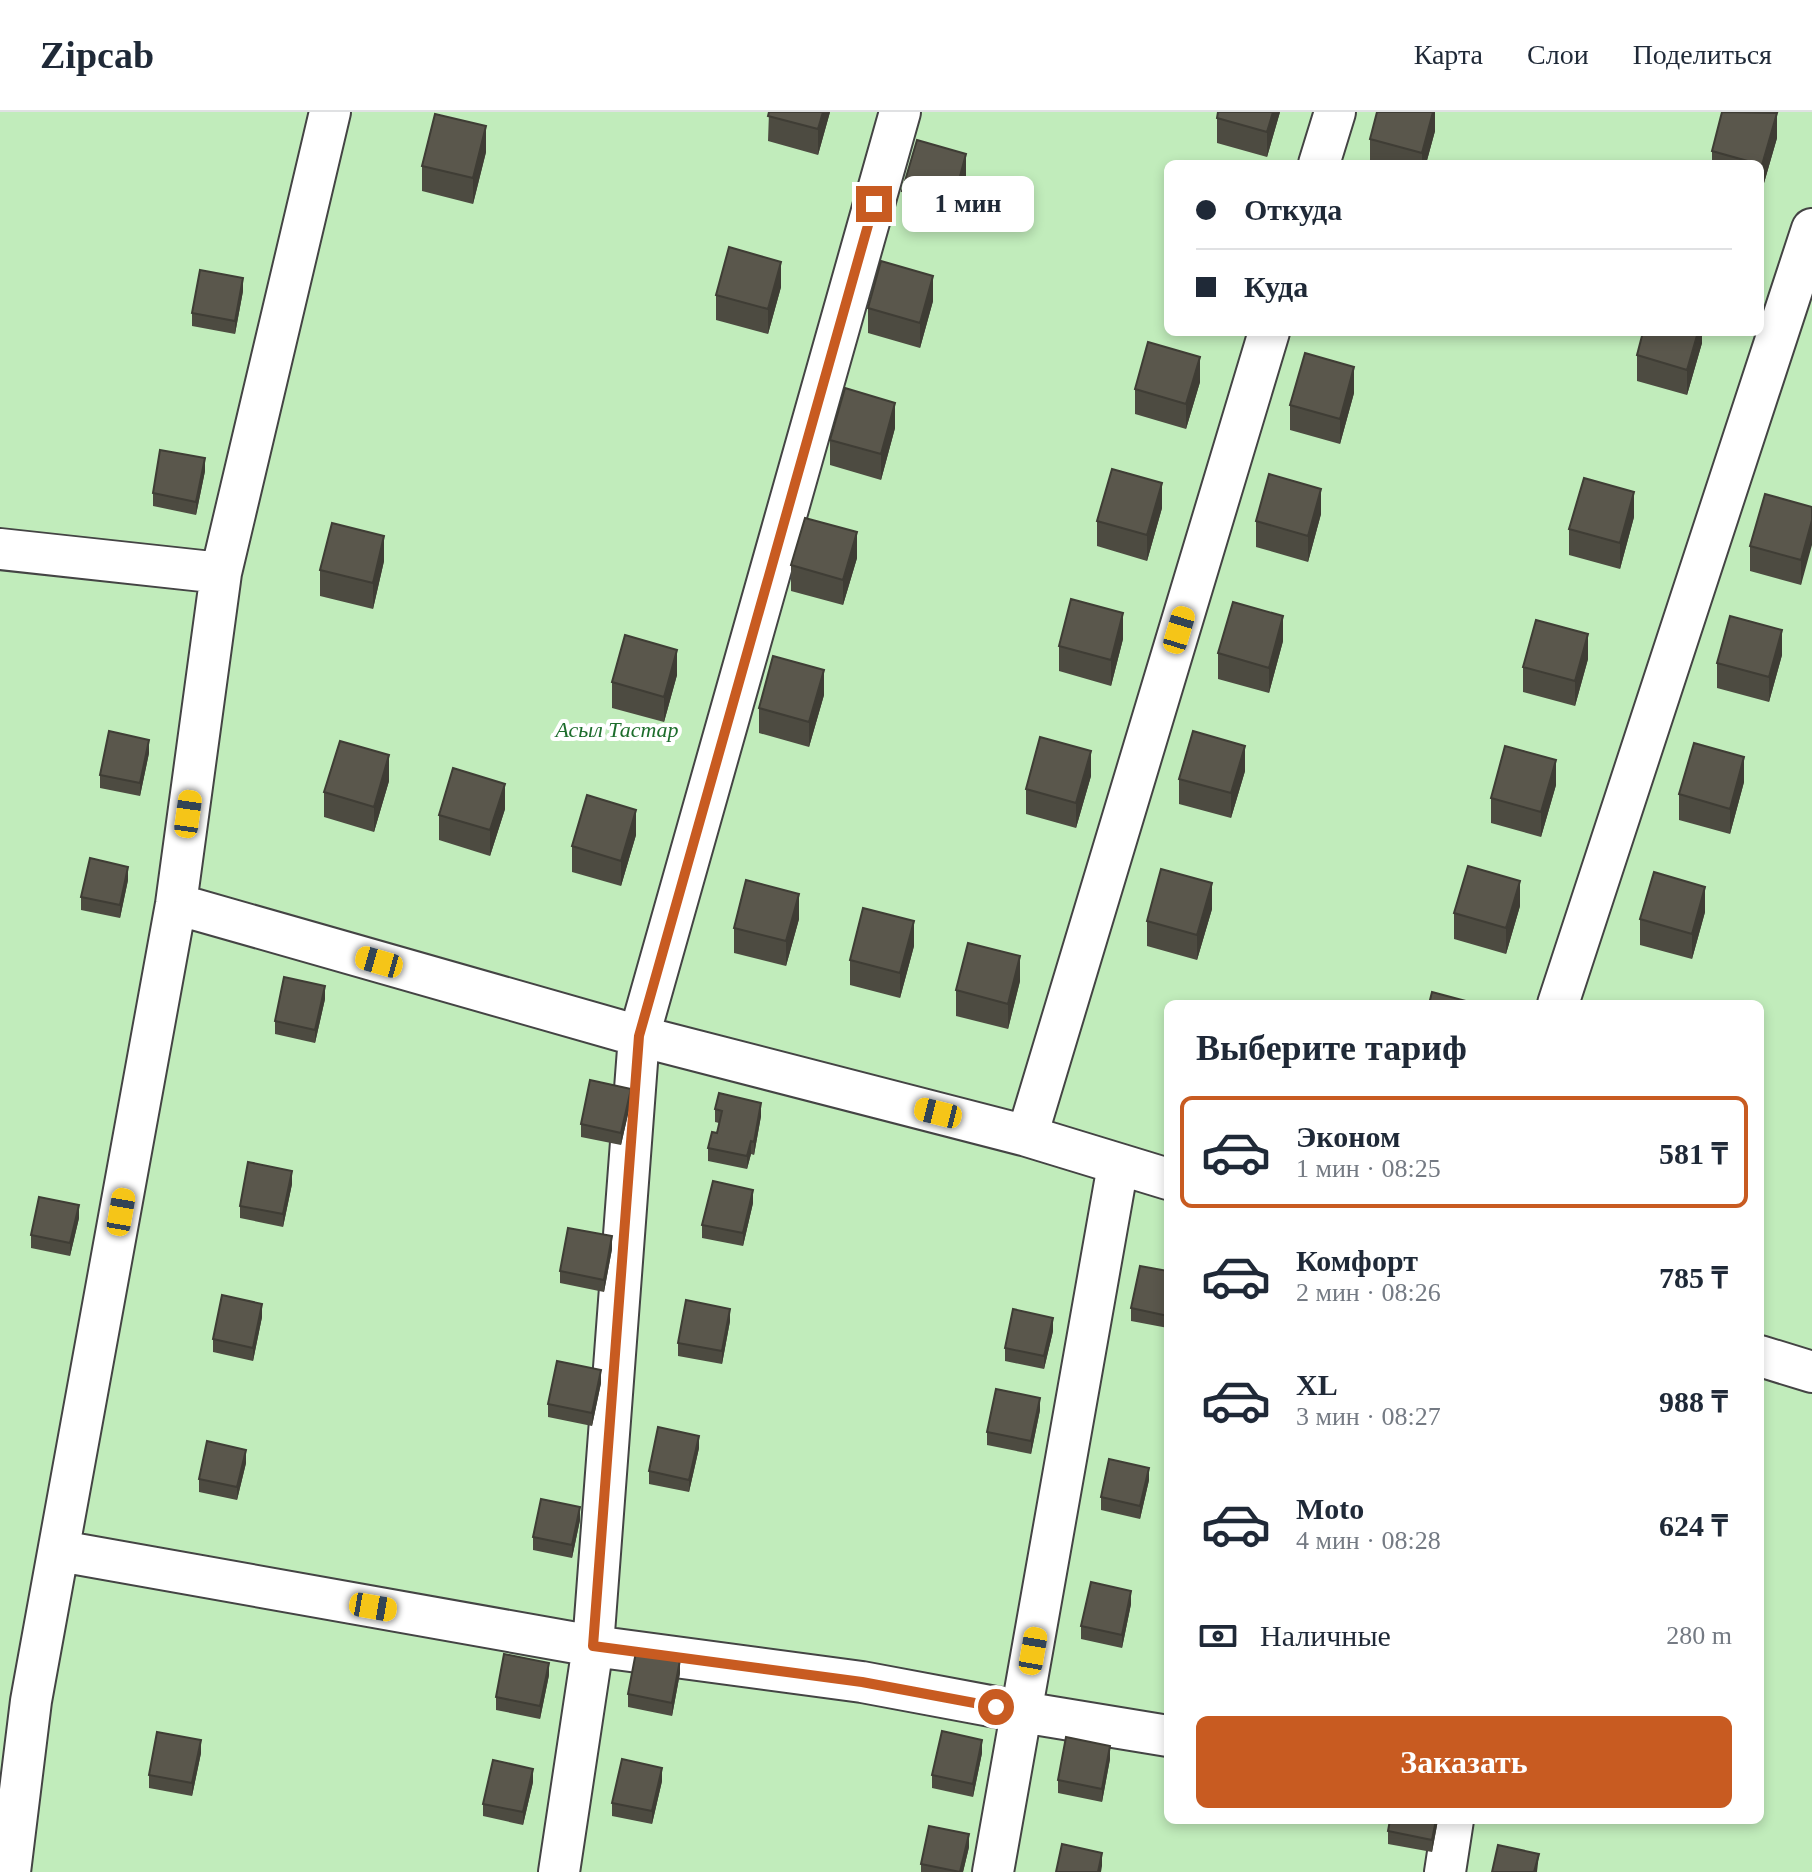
<!DOCTYPE html>
<html lang="ru">
<head>
<meta charset="utf-8">
<style>
	:root { --surface:#fff; --page:#f2f2f3; --text:#1f2937; --muted:#747a83; --line:#e0e1e3; --accent:#c85b21 }
	body { margin:0; font-family:"Times New Roman",serif; background:var(--page); color:var(--text); height:100vh; display:flex; flex-direction:column; font-size:30px; white-space:nowrap }
	* { box-sizing:border-box; margin:0 }
	p { font-size:26px; color:var(--muted) }
	.icon { flex:none; width:44px; height:44px; fill:none; stroke:currentColor; stroke-width:2; stroke-linecap:round; stroke-linejoin:round }
	.map { position:relative; flex:1; overflow:hidden }
	.side { position:absolute; left:1164px; top:888px; width:600px; height:824px; display:flex; flex-direction:column; background:var(--surface); border-radius:12px; box-shadow:0 4px 12px #0003 }
	.side>* { flex:none }
	.guide { position:absolute; left:1164px; top:48px; width:600px; height:176px; border-radius:12px; box-shadow:0 4px 12px #0003; display:grid; align-content:center; height:176px; padding:0 32px; background:var(--surface) }
	.end { position:absolute; width:36px; height:36px; margin:-18px; border:10px solid #c85b21; background:#fff; box-shadow:0 0 0 4px #fff }
	.from { border-radius:50% }
	.bubble { position:absolute; height:56px; border-radius:12px; background:var(--surface); box-shadow:0 4px 12px #0003; font-size:26px; font-weight:700; line-height:56px; text-align:center }
	.car { position:absolute; width:24px; height:48px; margin:-24px -12px; border-radius:10px; box-shadow:0 0 6px 2px #0007; background:linear-gradient(#f5c518 24%,#345 0 40%,#f5c518 0 76%,#345 0 86%,#f5c518 0) }
	.guide b { display:flex; align-items:center; gap:28px; height:76px; font-size:30px }
	.guide b+b { border-top:2px solid var(--line) }
	.guide i { width:20px; height:20px; background:var(--text) }
	ul { padding:0; list-style:none }
	li { display:flex; align-items:center; gap:24px; height:112px; margin:0 16px 12px; padding:0 16px; border:4px solid transparent; border-radius:12px }
	li div { flex:1 }
	li b { display:block; font-size:30px }
	li em { font-style:normal; font-weight:700 }
	li.on { border-color:var(--accent) }
	li>.icon { width:72px; height:72px; stroke-width:1.5 }
	h2 { padding:0 32px; font-size:36px; line-height:96px }
	.pay { display:flex; align-items:center; gap:20px; height:88px; padding:0 32px; font-size:30px }
	.pay p { margin-inline-start:auto }
	.action { display:flex; gap:16px; margin-top:auto; padding:16px 32px }
	.action a { flex:1; height:92px; border-radius:12px; background:var(--accent); color:#fff; font-size:32px; font-weight:700; line-height:92px; text-align:center }
	header { display:flex; align-items:center; gap:48px; box-sizing:border-box; height:112px; padding:0 40px; background:var(--surface); border-bottom:2px solid var(--line) }
	header strong { font-size:38px }
	nav { display:flex; gap:44px; margin-inline-start:auto; font-size:28px }
	.map>svg:first-child { display:block }
	.green { fill:#c1ecbb; fill-rule:evenodd }
	.lines { fill:none; stroke-linecap:round; stroke-linejoin:round }
	.minor-casing { stroke:#444; stroke-width:44 }
	.minor { stroke:#fff; stroke-width:40 }
	.wall { fill:#4d4b41 }
	.shaded-wall { fill:#3f3d35 }
	.building { fill:#5a574c; stroke:#3f3d35; stroke-width:2 }
	.route { stroke:#c85b21; stroke-width:10 }
	.labels { text-anchor:middle; stroke-width:8; stroke-linejoin:round; paint-order:stroke }
	.park-label { font-size:22px; font-style:italic; fill:#1d6d2c; stroke:#fff }
</style>
</head>
<body>
<header>
<strong>Zipcab</strong>
<nav><a>Карта</a><a>Слои</a><a>Поделиться</a></nav>
</header>
<div class="map">
<svg width="1812" height="1760" viewBox="0 0 1812 1760">
	<rect width="100%" height="100%" fill="#fdfff4"/>
	<path class="green" d="M 0,0 L 1812,0 L 1812,1760 L 0,1760 ZM 1168,52 L 1760,52 L 1760,220 L 1168,220 ZM 1168,892 L 1760,892 L 1760,1708 L 1168,1708 Z"/>
	<g class="lines">
		<g class="minor-casing">
			<path id="minor" d="M 1319,52 L 1335,0
				M 0,437 L 221,461
				M 176,792 L 639,924 L 1027,1024 L 1168,1067
				M 1558,892 L 1812,117
				M 1027,1024 L 1269,220
				M 1760,1244 L 1812,1260
				M 60,1439 L 593,1534 L 862,1570 L 1022,1600 L 1168,1624
				M 10,1760 L 31,1589 L 176,792 L 221,461 L 330,0
				M 559,1760 L 593,1534 L 639,924 L 900,0
				M 993,1760 L 1118,1053
				M 1445,1760 L 1453,1708"/>
		</g>
		<use href="#minor" class="minor"/>
	</g>
	<path class="wall" d="M 769,0 L 830,0 L 818,43 L 768,29 Z
		M 1218,0 L 1280,0 L 1267,45 L 1217,31 L 1217,6 Z
		M 1435,0 L 1435,19 L 1426,52 L 1370,52 L 1370,27 Z
		M 1777,26 L 1762,78 L 1760,77 L 1760,52 L 1712,52 L 1712,39 Z
		M 486,40 L 473,92 L 422,79 L 422,54 Z
		M 966,67 L 952,119 L 902,105 L 902,79 Z
		M 781,175 L 768,222 L 716,208 L 716,183 Z
		M 243,179 L 235,222 L 192,214 L 192,201 Z
		M 933,189 L 920,236 L 868,221 L 868,196 Z
		M 1702,220 L 1702,231 L 1687,283 L 1637,269 L 1637,243 Z
		M 1200,270 L 1186,317 L 1135,302 L 1135,277 Z
		M 1354,281 L 1340,332 L 1290,318 L 1290,293 Z
		M 895,316 L 881,368 L 830,353 L 830,328 Z
		M 205,359 L 196,403 L 153,394 L 153,381 Z
		M 1812,395 L 1801,473 L 1750,459 L 1750,434 Z
		M 1162,396 L 1147,449 L 1097,434 L 1097,409 Z
		M 1321,402 L 1308,450 L 1256,435 L 1256,409 Z
		M 1634,405 L 1620,457 L 1569,443 L 1569,417 Z
		M 857,446 L 843,493 L 791,479 L 791,453 Z
		M 384,449 L 373,497 L 320,484 L 320,458 Z
		M 1123,527 L 1111,574 L 1059,559 L 1059,534 Z
		M 1283,529 L 1269,581 L 1218,567 L 1218,541 Z
		M 1782,543 L 1769,590 L 1717,576 L 1717,551 Z
		M 1588,547 L 1575,594 L 1523,580 L 1523,555 Z
		M 677,563 L 664,610 L 612,596 L 612,570 Z
		M 824,583 L 809,635 L 759,621 L 759,596 Z
		M 149,641 L 140,684 L 100,676 L 100,663 Z
		M 1245,659 L 1231,706 L 1179,692 L 1179,667 Z
		M 1091,664 L 1076,716 L 1026,702 L 1026,677 Z
		M 389,669 L 374,720 L 324,705 L 324,680 Z
		M 1744,670 L 1730,722 L 1679,708 L 1679,682 Z
		M 1556,673 L 1541,725 L 1491,711 L 1491,686 Z
		M 505,697 L 490,744 L 439,728 L 439,703 Z
		M 636,723 L 621,774 L 572,760 L 572,734 Z
		M 128,768 L 120,806 L 81,798 L 81,785 Z
		M 1520,794 L 1506,842 L 1454,827 L 1454,801 Z
		M 1212,797 L 1197,848 L 1147,834 L 1147,809 Z
		M 1705,800 L 1692,847 L 1640,833 L 1640,807 Z
		M 799,807 L 786,854 L 734,841 L 734,816 Z
		M 914,834 L 900,886 L 850,873 L 850,848 Z
		M 1020,869 L 1008,917 L 956,904 L 956,878 Z
		M 325,887 L 315,931 L 275,922 L 275,909 Z
		M 631,989 L 621,1033 L 581,1025 L 581,1012 Z
		M 715,997 L 761,1004 L 754,1043 L 751,1042 L 747,1057 L 708,1049 L 708,1036 L 717,1021 L 719,1011 L 715,1010 Z
		M 292,1072 L 283,1115 L 240,1106 L 240,1094 Z
		M 753,1091 L 743,1134 L 702,1126 L 702,1113 Z
		M 79,1106 L 70,1144 L 31,1136 L 31,1123 Z
		M 612,1137 L 604,1180 L 560,1171 L 560,1159 Z
		M 1168,1159 L 1168,1216 L 1131,1209 L 1131,1196 Z
		M 262,1205 L 253,1249 L 213,1240 L 213,1227 Z
		M 730,1209 L 722,1252 L 678,1244 L 678,1231 Z
		M 1053,1219 L 1044,1257 L 1005,1249 L 1005,1236 Z
		M 601,1271 L 592,1314 L 548,1305 L 548,1292 Z
		M 1040,1298 L 1031,1342 L 987,1333 L 987,1320 Z
		M 699,1336 L 689,1380 L 649,1372 L 649,1359 Z
		M 246,1351 L 237,1388 L 199,1380 L 199,1367 Z
		M 1149,1368 L 1140,1407 L 1101,1398 L 1101,1385 Z
		M 580,1408 L 572,1446 L 533,1438 L 533,1425 Z
		M 1131,1492 L 1122,1536 L 1081,1527 L 1081,1514 Z
		M 680,1561 L 672,1604 L 628,1595 L 628,1582 Z
		M 549,1563 L 540,1607 L 496,1598 L 496,1585 Z
		M 201,1641 L 192,1684 L 149,1676 L 149,1663 Z
		M 982,1641 L 973,1685 L 932,1676 L 932,1663 Z
		M 1110,1647 L 1102,1690 L 1058,1681 L 1058,1668 Z
		M 662,1669 L 652,1712 L 612,1704 L 612,1691 Z
		M 533,1670 L 523,1713 L 483,1704 L 483,1692 Z
		M 1390,1708 L 1438,1708 L 1432,1740 L 1388,1732 L 1388,1719 Z
		M 969,1735 L 963,1760 L 921,1760 L 921,1752 Z"/>
	<path class="shaded-wall" d="M 823,0 L 830,0 L 818,43 L 818,17 Z
		M 1273,0 L 1280,0 L 1267,45 L 1267,20 Z
		M 1433,0 L 1435,0 L 1435,19 L 1426,52 L 1422,52 L 1422,41 Z
		M 1777,1 L 1777,26 L 1762,78 L 1762,53 Z
		M 486,14 L 486,40 L 473,92 L 473,66 Z
		M 966,42 L 966,67 L 952,119 L 952,94 Z
		M 781,150 L 781,175 L 768,222 L 768,197 Z
		M 933,164 L 933,189 L 920,236 L 920,211 Z
		M 243,166 L 243,179 L 235,222 L 235,209 Z
		M 1698,220 L 1702,220 L 1702,231 L 1687,283 L 1687,258 Z
		M 1200,245 L 1200,270 L 1186,317 L 1186,292 Z
		M 1354,255 L 1354,281 L 1340,332 L 1340,307 Z
		M 895,291 L 895,316 L 881,368 L 881,342 Z
		M 205,346 L 205,359 L 196,403 L 196,390 Z
		M 1162,371 L 1162,396 L 1147,449 L 1147,423 Z
		M 1321,377 L 1321,402 L 1308,450 L 1308,424 Z
		M 1634,380 L 1634,405 L 1620,457 L 1620,431 Z
		M 1812,408 L 1812,433 L 1801,473 L 1801,448 Z
		M 857,420 L 857,446 L 843,493 L 843,468 Z
		M 384,424 L 384,449 L 373,497 L 373,471 Z
		M 1123,501 L 1123,527 L 1111,574 L 1111,548 Z
		M 1283,504 L 1283,529 L 1269,581 L 1269,556 Z
		M 1782,518 L 1782,543 L 1769,590 L 1769,565 Z
		M 1588,522 L 1588,547 L 1575,594 L 1575,569 Z
		M 677,538 L 677,563 L 664,610 L 664,585 Z
		M 824,558 L 824,583 L 809,635 L 809,610 Z
		M 149,628 L 149,641 L 140,684 L 140,671 Z
		M 1245,634 L 1245,659 L 1231,706 L 1231,681 Z
		M 1091,639 L 1091,664 L 1076,716 L 1076,691 Z
		M 389,643 L 389,669 L 374,720 L 374,695 Z
		M 1744,645 L 1744,670 L 1730,722 L 1730,697 Z
		M 1556,648 L 1556,673 L 1541,725 L 1541,700 Z
		M 505,672 L 505,697 L 490,744 L 490,718 Z
		M 636,698 L 636,723 L 621,774 L 621,749 Z
		M 128,755 L 128,768 L 120,806 L 120,793 Z
		M 1520,769 L 1520,794 L 1506,842 L 1506,816 Z
		M 1212,771 L 1212,797 L 1197,848 L 1197,823 Z
		M 1705,775 L 1705,800 L 1692,847 L 1692,822 Z
		M 799,782 L 799,807 L 786,854 L 786,829 Z
		M 914,809 L 914,834 L 900,886 L 900,861 Z
		M 1020,844 L 1020,869 L 1008,917 L 1008,892 Z
		M 325,874 L 325,887 L 315,931 L 315,918 Z
		M 631,977 L 631,989 L 621,1033 L 621,1021 Z
		M 761,991 L 761,1004 L 754,1043 L 754,1030 Z
		M 751,1029 L 751,1042 L 747,1057 L 747,1044 Z
		M 292,1059 L 292,1072 L 283,1115 L 283,1102 Z
		M 753,1078 L 753,1091 L 743,1134 L 743,1121 Z
		M 79,1093 L 79,1106 L 70,1144 L 70,1131 Z
		M 612,1124 L 612,1137 L 604,1180 L 604,1168 Z
		M 262,1192 L 262,1205 L 253,1249 L 253,1236 Z
		M 730,1197 L 730,1209 L 722,1252 L 722,1239 Z
		M 1053,1206 L 1053,1219 L 1044,1257 L 1044,1244 Z
		M 601,1258 L 601,1271 L 592,1314 L 592,1301 Z
		M 1040,1286 L 1040,1298 L 1031,1342 L 1031,1329 Z
		M 699,1324 L 699,1336 L 689,1380 L 689,1368 Z
		M 246,1338 L 246,1351 L 237,1388 L 237,1375 Z
		M 1149,1356 L 1149,1368 L 1140,1407 L 1140,1394 Z
		M 580,1395 L 580,1408 L 572,1446 L 572,1433 Z
		M 1131,1479 L 1131,1492 L 1122,1536 L 1122,1523 Z
		M 680,1548 L 680,1561 L 672,1604 L 672,1591 Z
		M 549,1551 L 549,1563 L 540,1607 L 540,1594 Z
		M 201,1628 L 201,1641 L 192,1684 L 192,1671 Z
		M 982,1628 L 982,1641 L 973,1685 L 973,1672 Z
		M 1110,1634 L 1110,1647 L 1102,1690 L 1102,1677 Z
		M 662,1656 L 662,1669 L 652,1712 L 652,1699 Z
		M 533,1657 L 533,1670 L 523,1713 L 523,1700 Z
		M 1436,1708 L 1438,1708 L 1432,1740 L 1432,1728 Z
		M 969,1722 L 969,1735 L 963,1760 L 960,1760 Z
		M 1102,1741 L 1102,1754 L 1101,1760 L 1098,1760 Z
		M 1539,1742 L 1537,1760 L 1534,1760 Z"/>
	<path class="building" d="M 769,0 L 823,0 L 818,17 L 768,4 Z
		M 1218,0 L 1273,0 L 1267,20 L 1217,6 Z
		M 1377,0 L 1433,0 L 1422,41 L 1370,27 Z
		M 1722,0 L 1777,1 L 1762,53 L 1712,39 Z
		M 435,2 L 486,14 L 473,66 L 422,54 Z
		M 917,28 L 966,42 L 952,94 L 902,79 Z
		M 729,135 L 781,150 L 768,197 L 716,183 Z
		M 881,149 L 933,164 L 920,211 L 868,196 Z
		M 200,158 L 243,166 L 235,209 L 192,201 Z
		M 1643,220 L 1698,220 L 1687,258 L 1637,243 Z
		M 1148,230 L 1200,245 L 1186,292 L 1135,277 Z
		M 1305,241 L 1354,255 L 1340,307 L 1290,293 Z
		M 845,276 L 895,291 L 881,342 L 830,328 Z
		M 160,338 L 205,346 L 196,390 L 153,381 Z
		M 1112,357 L 1162,371 L 1147,423 L 1097,409 Z
		M 1269,362 L 1321,377 L 1308,424 L 1256,409 Z
		M 1584,366 L 1634,380 L 1620,431 L 1569,417 Z
		M 1765,382 L 1812,395 L 1812,408 L 1801,448 L 1750,434 Z
		M 805,406 L 857,420 L 843,468 L 791,453 Z
		M 332,411 L 384,424 L 373,471 L 320,458 Z
		M 1071,487 L 1123,501 L 1111,548 L 1059,534 Z
		M 1233,490 L 1283,504 L 1269,556 L 1218,541 Z
		M 1730,504 L 1782,518 L 1769,565 L 1717,551 Z
		M 1536,508 L 1588,522 L 1575,569 L 1523,555 Z
		M 625,523 L 677,538 L 664,585 L 612,570 Z
		M 773,544 L 824,558 L 809,610 L 759,596 Z
		M 109,619 L 149,628 L 140,671 L 100,663 Z
		M 1193,619 L 1245,634 L 1231,681 L 1179,667 Z
		M 1040,625 L 1091,639 L 1076,691 L 1026,677 Z
		M 340,629 L 389,643 L 374,695 L 324,680 Z
		M 1694,631 L 1744,645 L 1730,697 L 1679,682 Z
		M 1505,634 L 1556,648 L 1541,700 L 1491,686 Z
		M 453,656 L 505,672 L 490,718 L 439,703 Z
		M 587,683 L 636,698 L 621,749 L 572,734 Z
		M 90,746 L 128,755 L 120,793 L 81,785 Z
		M 1468,754 L 1520,769 L 1506,816 L 1454,801 Z
		M 1161,757 L 1212,771 L 1197,823 L 1147,809 Z
		M 1654,760 L 1705,775 L 1692,822 L 1640,807 Z
		M 746,768 L 799,782 L 786,829 L 734,816 Z
		M 863,796 L 914,809 L 900,861 L 850,848 Z
		M 968,831 L 1020,844 L 1008,892 L 956,878 Z
		M 284,865 L 325,874 L 315,918 L 275,909 Z
		M 1432,880 L 1477,892 L 1429,892 Z
		M 590,968 L 631,977 L 621,1021 L 581,1012 Z
		M 719,981 L 761,991 L 754,1030 L 751,1029 L 747,1044 L 708,1036 L 712,1020 L 717,1021 L 722,999 L 715,997 Z
		M 248,1050 L 292,1059 L 283,1102 L 240,1094 Z
		M 713,1069 L 753,1078 L 743,1121 L 702,1113 Z
		M 39,1085 L 79,1093 L 70,1131 L 31,1123 Z
		M 568,1116 L 612,1124 L 604,1168 L 560,1159 Z
		M 1140,1154 L 1168,1159 L 1168,1204 L 1131,1196 Z
		M 222,1183 L 262,1192 L 253,1236 L 213,1227 Z
		M 686,1188 L 730,1197 L 722,1239 L 678,1231 Z
		M 1013,1197 L 1053,1206 L 1044,1244 L 1005,1236 Z
		M 557,1249 L 601,1258 L 592,1301 L 548,1292 Z
		M 996,1277 L 1040,1286 L 1031,1329 L 987,1320 Z
		M 658,1315 L 699,1324 L 689,1368 L 649,1359 Z
		M 207,1329 L 246,1338 L 237,1375 L 199,1367 Z
		M 1109,1347 L 1149,1356 L 1140,1394 L 1101,1385 Z
		M 541,1387 L 580,1395 L 572,1433 L 533,1425 Z
		M 1091,1470 L 1131,1479 L 1122,1523 L 1081,1514 Z
		M 636,1540 L 680,1548 L 672,1591 L 628,1582 Z
		M 504,1542 L 549,1551 L 540,1594 L 496,1585 Z
		M 942,1619 L 982,1628 L 973,1672 L 932,1663 Z
		M 157,1620 L 201,1628 L 192,1671 L 149,1663 Z
		M 1066,1625 L 1110,1634 L 1102,1677 L 1058,1668 Z
		M 622,1647 L 662,1656 L 652,1699 L 612,1691 Z
		M 493,1648 L 533,1657 L 523,1700 L 483,1692 Z
		M 1390,1708 L 1436,1708 L 1432,1728 L 1388,1719 Z
		M 929,1714 L 969,1722 L 960,1760 L 921,1752 Z
		M 1062,1732 L 1102,1741 L 1098,1760 L 1056,1760 Z
		M 1498,1733 L 1539,1742 L 1534,1760 L 1492,1760 Z"/>
	<g class="lines">
		<path class="route" d="M 874,92 L 639,924 L 593,1534 L 862,1570 L 996,1595"/>
	</g>
	<g class="labels">
		<g class="park-label">
			<text x="617" y="625">Асыл Тастар</text>
		</g>
	</g>
</svg>
<i class="end from" style="left:996px;top:1595px"></i>
<i class="end" style="left:874px;top:92px"></i>
<div class="bubble" style="left:902px;top:64px;width:132px">1 мин</div>
<i class="car" style="left:1179px;top:518px;rotate:17deg"></i>
<i class="car" style="left:188px;top:702px;rotate:8deg"></i>
<i class="car" style="left:379px;top:850px;rotate:286deg"></i>
<i class="car" style="left:938px;top:1001px;rotate:284deg"></i>
<i class="car" style="left:121px;top:1100px;rotate:10deg"></i>
<i class="car" style="left:373px;top:1495px;rotate:100deg"></i>
<i class="car" style="left:1033px;top:1539px;rotate:10deg"></i>
<div class="guide">
<b><i class="from"></i>Откуда</b>
<b><i></i>Куда</b>
</div>
<section class="side">
<h2>Выберите тариф</h2>
<ul>
<li class="on"><svg class="icon" aria-label="car" viewBox="0 0 24 24"><path d="M5 17H2v-5l4-1 3-4h7l3 4 3 1v5h-3M9 17h6M6 11h13"/><circle cx="7" cy="17" r="2"/><circle cx="17" cy="17" r="2"/></svg><div><b>Эконом</b><p>1 мин · 08:25</p></div><em>581 ₸</em></li>
<li><svg class="icon" aria-label="car" viewBox="0 0 24 24"><path d="M5 17H2v-5l4-1 3-4h7l3 4 3 1v5h-3M9 17h6M6 11h13"/><circle cx="7" cy="17" r="2"/><circle cx="17" cy="17" r="2"/></svg><div><b>Комфорт</b><p>2 мин · 08:26</p></div><em>785 ₸</em></li>
<li><svg class="icon" aria-label="car" viewBox="0 0 24 24"><path d="M5 17H2v-5l4-1 3-4h7l3 4 3 1v5h-3M9 17h6M6 11h13"/><circle cx="7" cy="17" r="2"/><circle cx="17" cy="17" r="2"/></svg><div><b>XL</b><p>3 мин · 08:27</p></div><em>988 ₸</em></li>
<li><svg class="icon" aria-label="car" viewBox="0 0 24 24"><path d="M5 17H2v-5l4-1 3-4h7l3 4 3 1v5h-3M9 17h6M6 11h13"/><circle cx="7" cy="17" r="2"/><circle cx="17" cy="17" r="2"/></svg><div><b>Moto</b><p>4 мин · 08:28</p></div><em>624 ₸</em></li>
</ul>
<div class="pay"><svg class="icon" aria-label="cash" viewBox="0 0 24 24"><path d="M3 7h18v10H3z"/><circle cx="12" cy="12" r="2"/></svg>Наличные<p>280 m</p></div>
<div class="action"><a>Заказать</a></div>
</section>
</div>
</body>
</html>
